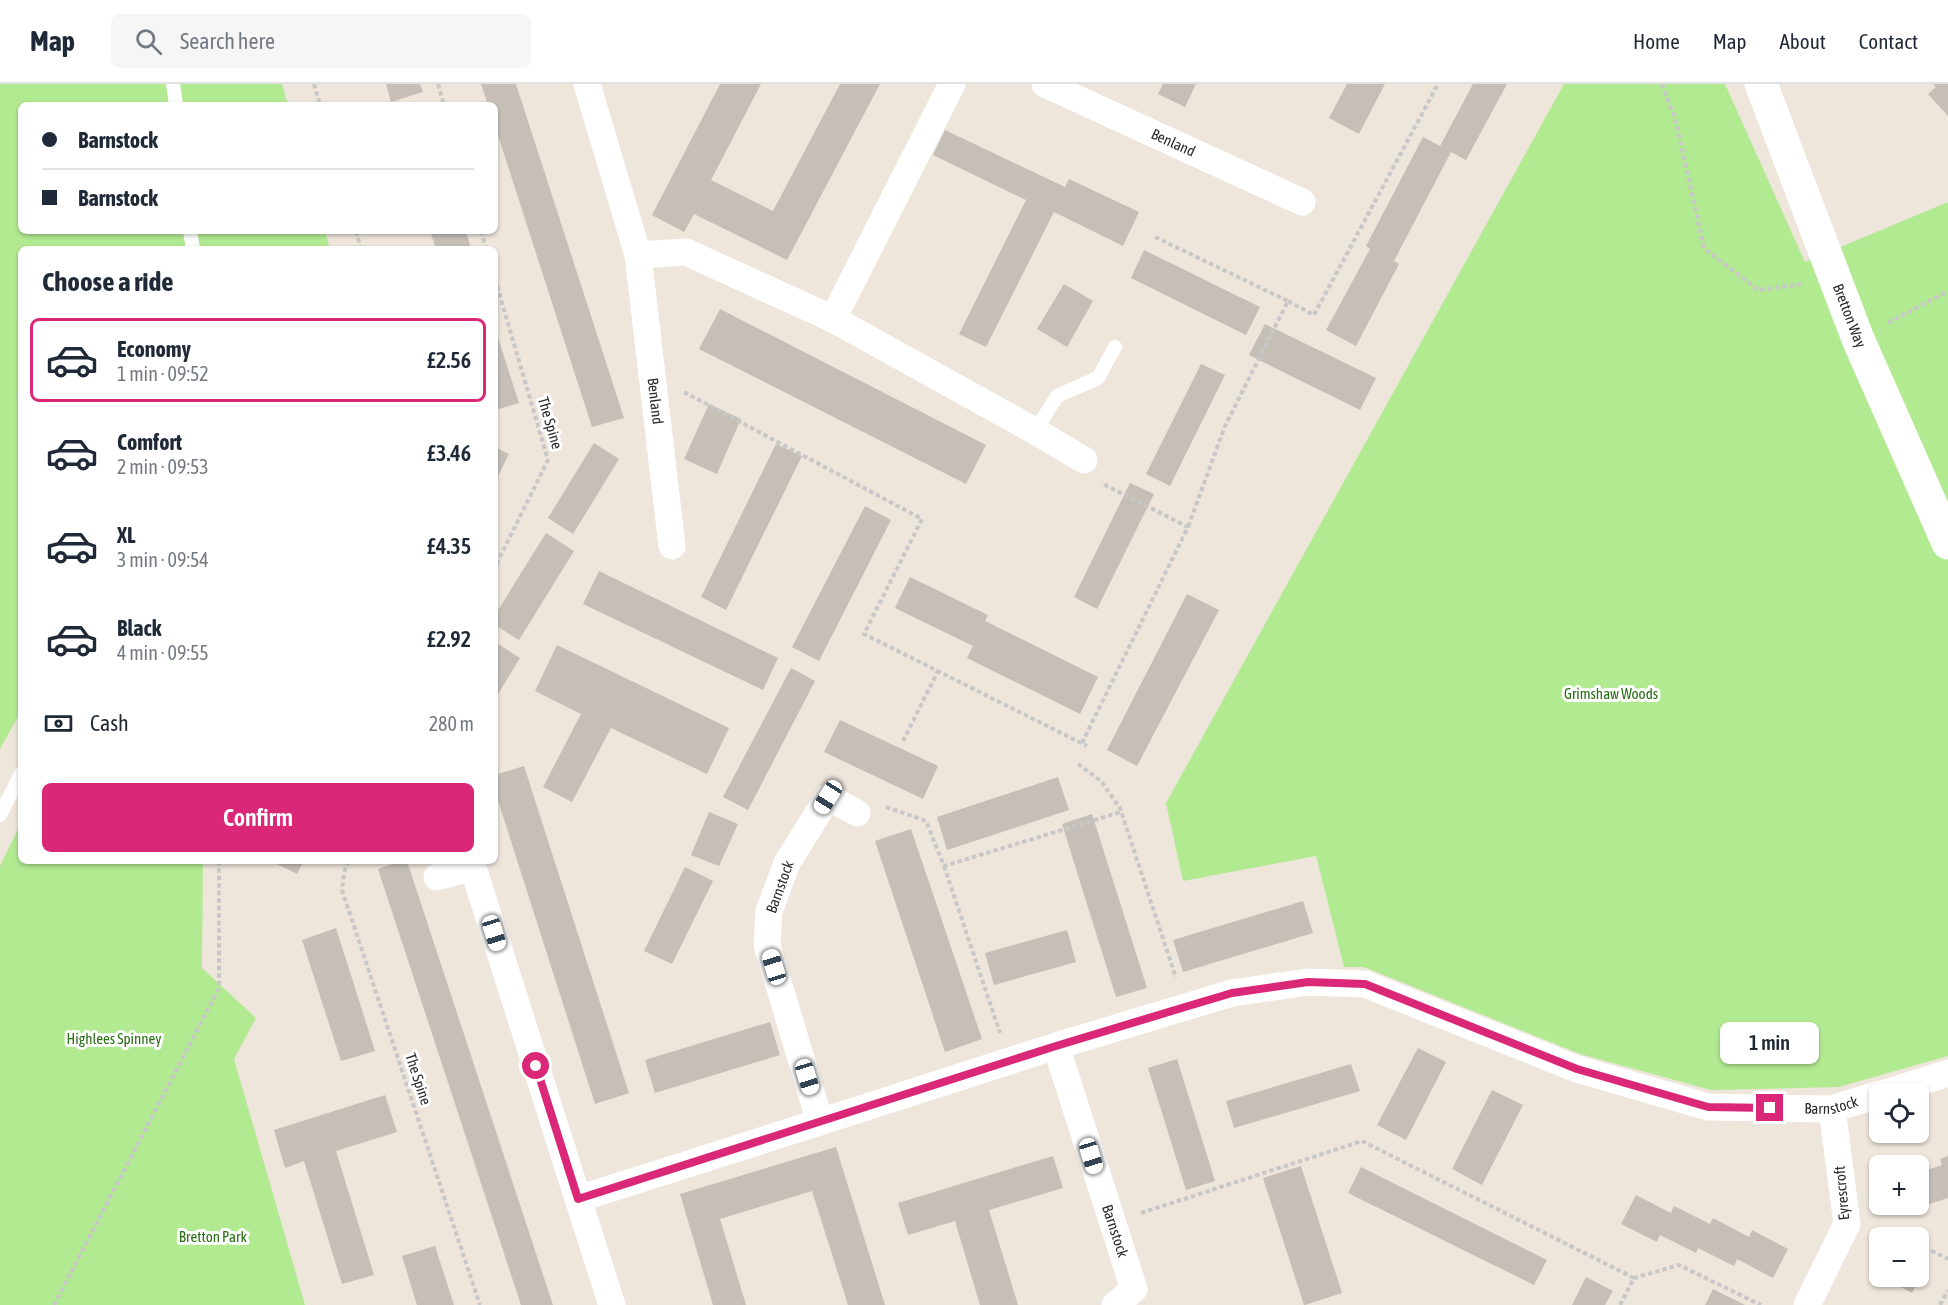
<!DOCTYPE html>
<html lang="en">
<head>
<meta charset="utf-8">
<style>
	:root { --surface:#fff; --page:#f6f6f7; --text:#1f2937; --muted:#747a83; --line:#e0e1e3; --accent:#db2777 }
	body { margin:0; font-family:"Asap Condensed",sans-serif; background:var(--page); color:var(--text); height:100vh; display:flex; flex-direction:column; font-size:22px; white-space:nowrap }
	* { box-sizing:border-box; margin:0 }
	p { font-size:20px; color:var(--muted) }
	.icon { flex:none; width:33px; height:33px; fill:none; stroke:currentColor; stroke-width:2; stroke-linecap:round; stroke-linejoin:round }
	.map { position:relative; flex:1; overflow:hidden }
	.drawer { position:absolute; left:18px; top:162px; width:480px; height:618px; display:flex; flex-direction:column; background:var(--surface); border-radius:9px; box-shadow:0 2px 4px #0004 }
	.drawer>* { flex:none }
	.top-card { position:absolute; left:18px; top:18px; width:480px; height:132px; border-radius:9px; box-shadow:0 2px 4px #0004; display:grid; align-content:center; height:132px; padding:0 24px; background:var(--surface) }
	.fabs { position:absolute; left:1869px; top:999px; display:grid; gap:12px }
	.fabs a { display:grid; place-items:center; width:60px; height:60px; border-radius:9px; background:var(--surface); box-shadow:0 2px 4px #0004; font-size:30px }
	.end { position:absolute; width:27px; height:27px; margin:-14px; border:8px solid #db2777; background:#fff; box-shadow:0 0 0 3px #fff }
	.from { border-radius:50% }
	.bubble { position:absolute; height:42px; border-radius:9px; background:var(--surface); box-shadow:0 2px 4px #0004; font-size:20px; font-weight:600; line-height:42px; text-align:center }
	.car { position:absolute; width:18px; height:36px; margin:-18px -9px; border-radius:8px; box-shadow:0 0 4px 2px #0007; background:linear-gradient(#fff 24%,#345 0 40%,#fff 0 76%,#345 0 86%,#fff 0) }
	.top-card b { display:flex; align-items:center; gap:21px; height:57px; font-size:22px }
	.top-card b+b { border-top:2px solid var(--line) }
	.top-card i { width:15px; height:15px; background:var(--text) }
	ul { padding:0; list-style:none }
	li { display:flex; align-items:center; gap:18px; height:84px; margin:0 12px 9px; padding:0 12px; border:3px solid transparent; border-radius:9px }
	li div { flex:1 }
	li b { display:block; font-size:22px }
	li em { font-style:normal; font-weight:600 }
	li.current { border-color:var(--accent) }
	li>.icon { width:54px; height:54px; stroke-width:1.5 }
	h2 { padding:0 24px; font-size:27px; line-height:72px }
	.pay { display:flex; align-items:center; gap:15px; height:66px; padding:0 24px; font-size:22px }
	.pay p { margin-inline-start:auto }
	.action { display:flex; gap:12px; margin-top:auto; padding:12px 24px }
	.action a { flex:1; height:69px; border-radius:9px; background:var(--accent); color:#fff; font-size:24px; font-weight:600; line-height:69px; text-align:center }
	header { display:flex; align-items:center; gap:36px; box-sizing:border-box; height:84px; padding:0 30px; background:var(--surface); border-bottom:2px solid var(--line) }
	header strong { font-size:28px }
	nav { display:flex; gap:33px; margin-inline-start:auto; font-size:21px }
	.search { width:420px; height:54px; background:var(--page); display:flex; align-items:center; gap:15px; box-sizing:border-box; padding:0 21px; border-radius:9px; color:var(--muted); font-size:22px }
	.map>svg:first-child { display:block }
	.green { fill:#b2ea92 }
	.building { fill:#c5bfb8 }
	.lines { fill:none; stroke-linecap:round; stroke-linejoin:round }
	.path { stroke:#c8c8c8; stroke-width:4; stroke-dasharray:4.5 3; stroke-linecap:butt }
	.lane { stroke:#fff; stroke-width:14 }
	.street { stroke:#fff; stroke-width:27 }
	.secondary { stroke:#fff; stroke-width:33 }
	.route { stroke:#db2777; stroke-width:8 }
	.labels { text-anchor:middle; stroke-width:6; stroke-linejoin:round; paint-order:stroke }
	.street-label { font-size:15px; fill:#2a2a2a; stroke:#fff }
	.park-label { font-size:15px; fill:#286f13; stroke:#fff }
</style>
</head>
<body>
<header>
<strong>Map</strong>
<div class="search"><svg class="icon" aria-label="search" viewBox="0 0 24 24"><circle cx="10" cy="10" r="6"/><path d="M15 15l6 6"/></svg>Search here</div>
<nav><a>Home</a><a>Map</a><a>About</a><a>Contact</a></nav>
</header>
<div class="map">
<svg width="1948" height="1221" viewBox="0 0 1948 1221">
	<rect width="100%" height="100%" fill="#eee5db"/>
	<path class="green" d="M 0,0 L 282,0 L 288,21 L 21,21 L 21,147 L 325,147 L 330,165 L 21,165 L 21,627 L 0,665 Z
		M 1564,0 L 1725,0 L 1805,178 L 1948,118 L 1948,972 L 1839,1003 L 1711,1006 L 1580,970 L 1364,883 L 1344,883 L 1316,772 L 1183,797 L 1166,719 Z
		M 21,739 L 21,777 L 203,777 L 202,884 L 256,934 L 234,975 L 305,1221 L 0,1221 L 0,782 Z"/>
	<path class="building" d="M 386,0 L 420,0 L 423,8 L 391,18 Z
		M 481,0 L 516,0 L 624,334 L 592,343 L 495,42 L 495,21 L 488,21 Z
		M 720,0 L 761,0 L 711,96 L 773,127 L 840,0 L 880,0 L 787,176 L 694,130 L 684,148 L 652,131 Z
		M 1163,0 L 1196,0 L 1185,23 L 1158,10 Z
		M 1347,0 L 1385,0 L 1359,50 L 1329,34 Z
		M 1473,0 L 1507,0 L 1466,76 L 1451,68 L 1394,177 L 1399,180 L 1356,262 L 1326,246 L 1370,165 L 1366,162 L 1423,53 L 1440,62 Z
		M 1933,0 L 1948,0 L 1948,32 L 1928,10 L 1936,3 Z
		M 945,46 L 1065,103 L 1069,95 L 1139,128 L 1123,162 L 1054,128 L 986,263 L 959,250 L 1026,116 L 933,71 Z
		M 430,147 L 466,147 L 471,165 L 436,165 Z
		M 1144,166 L 1260,223 L 1246,251 L 1131,194 Z
		M 1064,200 L 1093,217 L 1067,263 L 1037,245 Z
		M 720,225 L 986,361 L 966,400 L 699,265 Z
		M 1265,240 L 1376,294 L 1360,326 L 1249,271 Z
		M 495,244 L 519,319 L 495,326 Z
		M 1201,280 L 1225,291 L 1170,402 L 1146,390 Z
		M 709,320 L 741,335 L 717,390 L 684,375 Z
		M 594,359 L 619,375 L 573,450 L 548,434 Z
		M 776,360 L 802,372 L 726,526 L 701,513 Z
		M 495,363 L 509,370 L 495,398 Z
		M 1130,399 L 1154,410 L 1097,525 L 1074,513 Z
		M 865,422 L 891,436 L 819,577 L 792,563 Z
		M 546,449 L 574,467 L 519,556 L 495,541 L 495,531 Z
		M 599,487 L 778,574 L 763,606 L 583,520 Z
		M 910,493 L 988,531 L 985,537 L 1098,593 L 1080,630 L 967,574 L 973,562 L 895,524 Z
		M 1187,510 L 1219,526 L 1137,682 L 1107,666 Z
		M 495,558 L 520,574 L 495,615 Z
		M 557,561 L 729,644 L 707,690 L 611,644 L 572,718 L 543,703 L 581,630 L 535,607 Z
		M 791,584 L 815,597 L 748,726 L 723,713 Z
		M 840,636 L 938,682 L 923,715 L 824,668 Z
		M 524,682 L 629,1009 L 595,1020 L 495,707 L 495,691 Z
		M 1058,693 L 1069,726 L 947,766 L 937,733 Z
		M 709,728 L 738,740 L 719,782 L 691,771 Z
		M 1092,730 L 1147,904 L 1116,913 L 1062,740 Z
		M 911,745 L 982,955 L 945,968 L 875,757 Z
		M 271,777 L 304,777 L 297,790 Z
		M 401,777 L 407,777 L 553,1221 L 521,1221 L 378,785 Z
		M 685,783 L 713,797 L 672,880 L 644,867 Z
		M 1303,817 L 1313,849 L 1183,888 L 1173,856 Z
		M 336,844 L 375,967 L 341,977 L 302,856 Z
		M 1067,846 L 1076,878 L 994,901 L 985,869 Z
		M 770,938 L 780,971 L 655,1009 L 645,976 Z
		M 1418,964 L 1446,978 L 1406,1056 L 1377,1041 Z
		M 1177,975 L 1215,1097 L 1186,1106 L 1148,984 Z
		M 1351,980 L 1360,1007 L 1234,1044 L 1226,1017 Z
		M 1492,1006 L 1523,1021 L 1482,1101 L 1452,1085 Z
		M 385,1011 L 397,1048 L 336,1067 L 374,1191 L 342,1200 L 304,1077 L 285,1084 L 274,1046 Z
		M 836,1063 L 885,1221 L 848,1221 L 812,1107 L 720,1135 L 746,1221 L 713,1221 L 680,1110 Z
		M 1053,1072 L 1063,1104 L 989,1126 L 1018,1221 L 980,1221 L 955,1137 L 908,1151 L 898,1119 Z
		M 1948,1072 L 1948,1114 L 1914,1125 L 1913,1120 L 1918,1120 L 1918,1089 L 1942,1081 L 1940,1075 Z
		M 1301,1082 L 1342,1209 L 1305,1221 L 1304,1221 L 1263,1094 Z
		M 1361,1083 L 1547,1176 L 1534,1201 L 1348,1109 Z
		M 1636,1111 L 1671,1129 L 1674,1122 L 1710,1140 L 1713,1134 L 1749,1153 L 1752,1146 L 1788,1165 L 1773,1194 L 1737,1175 L 1734,1182 L 1698,1164 L 1696,1169 L 1660,1151 L 1657,1158 L 1621,1140 Z
		M 435,1162 L 454,1221 L 417,1221 L 402,1172 Z
		M 1880,1167 L 1880,1192 L 1869,1187 Z
		M 1918,1171 L 1929,1176 L 1912,1209 L 1880,1192 L 1918,1192 Z
		M 1586,1193 L 1613,1207 L 1605,1221 L 1572,1221 Z
		M 1713,1205 L 1745,1221 L 1705,1221 Z"/>
	<g class="lines">
		<path class="path" d="M 314,0 L 320,21
			M 438,0 L 444,21
			M 1662,0 L 1676,38 L 1704,164 L 1758,206 L 1804,200
			M 356,147 L 361,165
			M 481,147 L 486,165
			M 1155,153 L 1288,217 L 1225,342 L 1188,443
			M 495,195 L 548,376 L 495,483
			M 1288,217 L 1314,231 L 1438,0
			M 1888,239 L 1948,207
			M 684,308 L 922,435 L 864,550 L 1087,662
			M 903,657 L 938,587
			M 1082,659 L 1188,443 L 1101,399
			M 1078,680 L 1101,697 L 1120,724 L 1176,894
			M 886,723 L 926,737 L 944,782 L 1121,728
			M 349,777 L 344,788 L 342,806 L 480,1221
			M 944,782 L 1000,949
			M 1141,1129 L 1362,1057 L 1634,1194
			M 1874,1145 L 1896,1149 L 1906,1154
			M 1918,1160 L 1948,1175
			M 54,1221 L 219,904 L 219,777
			M 1620,1221 L 1634,1194 L 1679,1181 L 1761,1221
			M 1940,1221 L 1948,1206"/>
		<path class="lane" d="M 173,0 L 176,21
			M 190,147 L 193,165
			M 1035,347 L 1057,312 L 1098,294 L 1115,263
			M 0,731 L 21,690"/>
		<g class="street">
			<path d="M 587,0 L 638,171 L 686,168 L 833,235 L 952,0"/>
			<path id="s1" d="M 1045,0 L 1302,118"/>
			<path id="s2" d="M 638,171 L 672,462"/>
			<path d="M 833,235 L 1035,347 L 1084,376"/>
			<path d="M 857,729 L 828,713 L 787,779 L 769,827 L 767,861 L 820,1038 L 1056,962"/>
			<path d="M 471,777 L 578,1115 L 820,1038"/>
			<path d="M 437,793 L 473,783"/>
			<path d="M 1882,1010 L 1948,989"/>
			<path d="M 578,1115 L 612,1221"/>
			<path id="s3" d="M 1115,1221 L 1134,1205 L 1056,962 L 1232,909 L 1308,898 L 1365,900 L 1577,985 L 1708,1023 L 1832,1025 L 1880,1010"/>
			<path d="M 1807,1221 L 1847,1140 L 1832,1025"/>
		</g>
		<path class="secondary" id="s4" d="M 1761,0 L 1858,255 L 1948,459"/>
	</g>
	<g class="lines">
		<path class="route" d="M 536,982 L 578,1115 L 1056,962 L 1185,923 L 1232,909 L 1308,898 L 1365,900 L 1577,985 L 1708,1023 L 1770,1024"/>
	</g>
	<g class="labels">
		<g class="street-label">
			<text dy="5" stroke="none"><textPath href="#s1" startOffset="141">Benland</textPath></text>
			<text dy="5" stroke="none"><textPath href="#s4" startOffset="248">Bretton Way</textPath></text>
			<text dy="5" stroke="none"><textPath href="#s2" startOffset="147">Benland</textPath></text>
			<text transform="translate(550 339) rotate(74)" y="5">The Spine</text>
			<text transform="translate(780 803) rotate(-70)" y="5">Barnstock</text>
			<text transform="translate(418 995) rotate(72)" y="5">The Spine</text>
			<text dy="5" stroke="none"><textPath href="#s3" startOffset="1086">Barnstock</textPath></text>
			<text transform="translate(1842 1109) rotate(-95)" y="5">Eyrescroft</text>
			<text transform="translate(1115 1147) rotate(72)" y="5">Barnstock</text>
		</g>
		<g class="park-label">
			<text x="1611" y="615">Grimshaw Woods</text>
			<text x="114" y="960">Highlees Spinney</text>
			<text x="213" y="1158">Bretton Park</text>
		</g>
	</g>
</svg>
<div class="fabs">
<a><svg class="icon" aria-label="locate" viewBox="0 0 24 24"><circle cx="12" cy="12" r="6"/><path d="M12 2v4M12 18v4M2 12h4M18 12h4"/></svg></a>
<a>+</a>
<a>−</a>
</div>
<i class="end from" style="left:536px;top:982px"></i>
<i class="end" style="left:1770px;top:1024px"></i>
<div class="bubble" style="left:1720px;top:938px;width:99px">1 min</div>
<i class="car" style="left:828px;top:713px;rotate:212deg"></i>
<i class="car" style="left:494px;top:849px;rotate:163deg"></i>
<i class="car" style="left:774px;top:883px;rotate:343deg"></i>
<i class="car" style="left:807px;top:993px;rotate:163deg"></i>
<i class="car" style="left:1091px;top:1072px;rotate:163deg"></i>
<div class="top-card">
<b><i class="from"></i>Barnstock</b>
<b><i></i>Barnstock</b>
</div>
<section class="drawer">
<h2>Choose a ride</h2>
<ul>
<li class="current"><svg class="icon" aria-label="car" viewBox="0 0 24 24"><path d="M5 17H2v-5l4-1 3-4h7l3 4 3 1v5h-3M9 17h6M6 11h13"/><circle cx="7" cy="17" r="2"/><circle cx="17" cy="17" r="2"/></svg><div><b>Economy</b><p>1 min · 09:52</p></div><em>£2.56</em></li>
<li><svg class="icon" aria-label="car" viewBox="0 0 24 24"><path d="M5 17H2v-5l4-1 3-4h7l3 4 3 1v5h-3M9 17h6M6 11h13"/><circle cx="7" cy="17" r="2"/><circle cx="17" cy="17" r="2"/></svg><div><b>Comfort</b><p>2 min · 09:53</p></div><em>£3.46</em></li>
<li><svg class="icon" aria-label="car" viewBox="0 0 24 24"><path d="M5 17H2v-5l4-1 3-4h7l3 4 3 1v5h-3M9 17h6M6 11h13"/><circle cx="7" cy="17" r="2"/><circle cx="17" cy="17" r="2"/></svg><div><b>XL</b><p>3 min · 09:54</p></div><em>£4.35</em></li>
<li><svg class="icon" aria-label="car" viewBox="0 0 24 24"><path d="M5 17H2v-5l4-1 3-4h7l3 4 3 1v5h-3M9 17h6M6 11h13"/><circle cx="7" cy="17" r="2"/><circle cx="17" cy="17" r="2"/></svg><div><b>Black</b><p>4 min · 09:55</p></div><em>£2.92</em></li>
</ul>
<div class="pay"><svg class="icon" aria-label="cash" viewBox="0 0 24 24"><path d="M3 7h18v10H3z"/><circle cx="12" cy="12" r="2"/></svg>Cash<p>280 m</p></div>
<div class="action"><a>Confirm</a></div>
</section>
</div>
</body>
</html>
